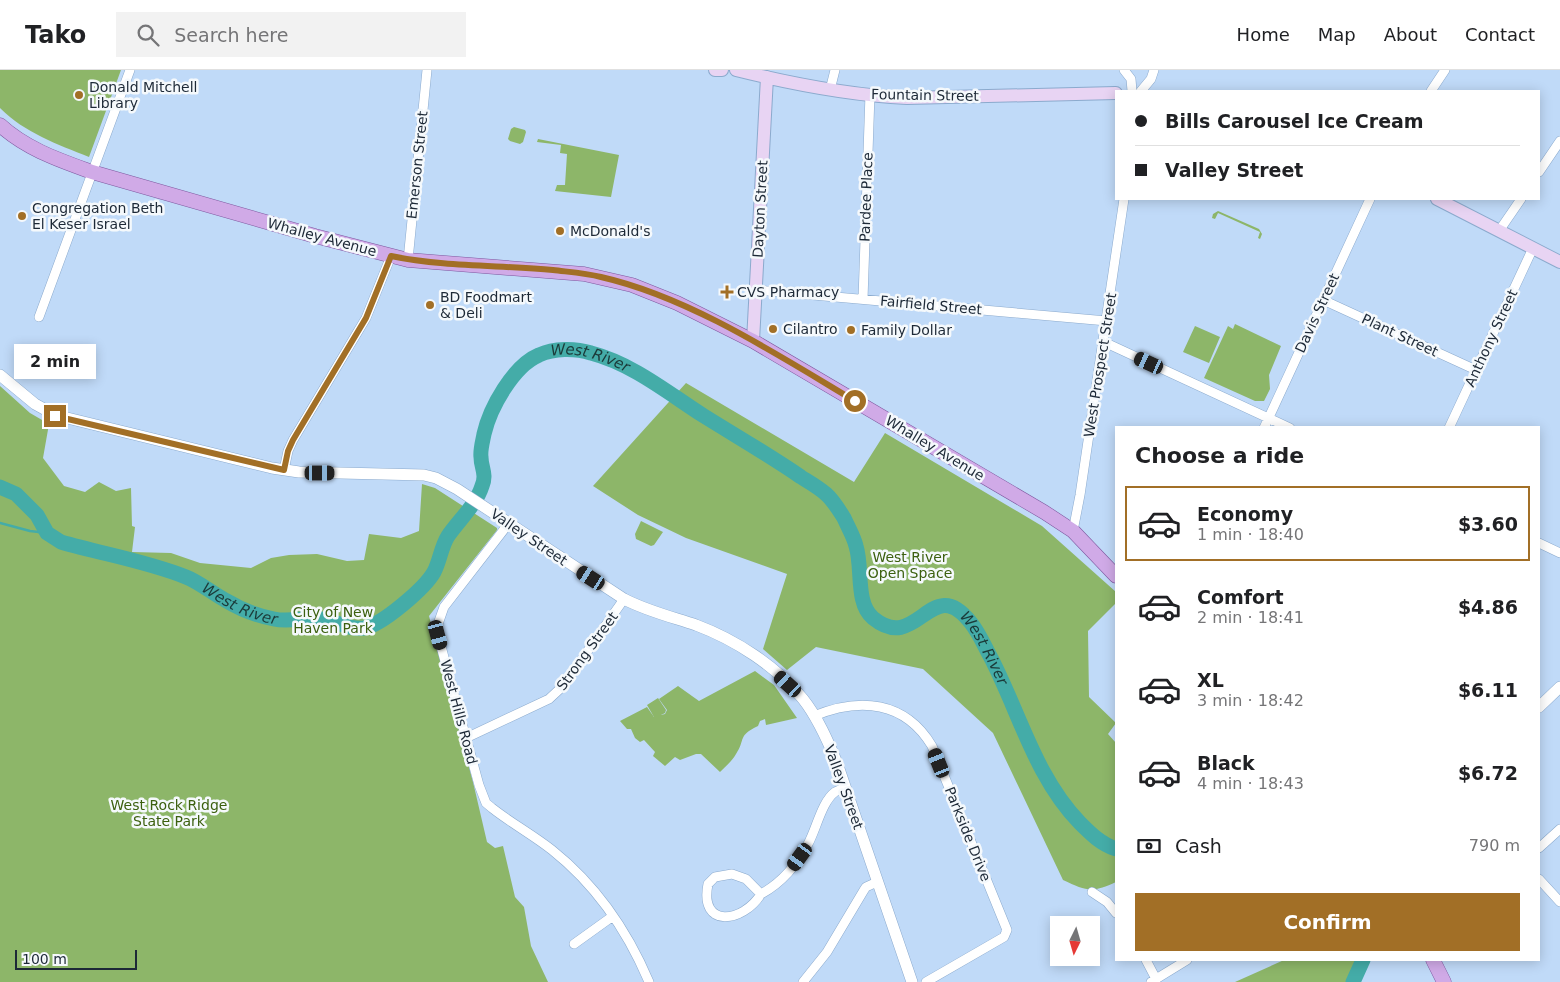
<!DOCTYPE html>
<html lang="en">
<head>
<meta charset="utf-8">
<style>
	:root { --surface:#fff; --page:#f2f2f2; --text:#202124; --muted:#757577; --line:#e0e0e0; --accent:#a26f26 }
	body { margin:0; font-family:"DejaVu Sans",sans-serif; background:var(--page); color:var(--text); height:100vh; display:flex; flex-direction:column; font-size:19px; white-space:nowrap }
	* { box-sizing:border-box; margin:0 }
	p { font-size:16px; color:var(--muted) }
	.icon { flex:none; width:28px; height:28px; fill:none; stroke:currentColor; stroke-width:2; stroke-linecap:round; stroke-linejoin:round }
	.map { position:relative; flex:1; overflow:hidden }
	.panel { position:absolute; left:1115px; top:356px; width:425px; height:535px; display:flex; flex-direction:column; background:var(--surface); border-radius:0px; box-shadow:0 2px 12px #0003 }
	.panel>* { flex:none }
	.top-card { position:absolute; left:1115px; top:20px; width:425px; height:110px; border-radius:0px; box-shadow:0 2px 12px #0003; display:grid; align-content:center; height:110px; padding:0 20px; background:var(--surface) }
	.needle { width:32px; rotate:185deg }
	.fabs { position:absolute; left:1050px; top:846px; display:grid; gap:10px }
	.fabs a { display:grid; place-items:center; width:50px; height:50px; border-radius:0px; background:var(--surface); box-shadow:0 2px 12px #0003; font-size:25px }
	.scale { position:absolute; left:15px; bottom:12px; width:122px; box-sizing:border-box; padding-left:5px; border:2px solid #1d2937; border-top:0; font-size:14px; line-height:18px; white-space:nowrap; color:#1d2937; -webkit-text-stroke:4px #f5f9fc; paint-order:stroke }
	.end { position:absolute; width:22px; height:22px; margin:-11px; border:6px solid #a26f26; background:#fff; box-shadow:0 0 0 2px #fff }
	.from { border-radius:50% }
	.bubble { position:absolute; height:35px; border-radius:0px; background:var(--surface); box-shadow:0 2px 12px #0003; font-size:16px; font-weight:800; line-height:35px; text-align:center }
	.car { position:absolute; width:15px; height:30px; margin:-15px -8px; border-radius:6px; box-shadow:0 0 4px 1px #0007; background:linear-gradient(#222 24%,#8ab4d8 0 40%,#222 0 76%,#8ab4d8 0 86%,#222 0) }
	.top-card b { display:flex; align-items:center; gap:18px; height:48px; font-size:19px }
	.top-card b+b { border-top:1px solid var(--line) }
	.top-card i { width:12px; height:12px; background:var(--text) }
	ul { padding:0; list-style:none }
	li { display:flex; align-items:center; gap:15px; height:75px; margin:0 10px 8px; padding:0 10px; border:2px solid transparent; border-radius:0px }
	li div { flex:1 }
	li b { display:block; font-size:19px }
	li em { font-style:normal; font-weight:800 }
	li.current { border-color:var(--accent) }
	li>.icon { width:45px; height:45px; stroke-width:1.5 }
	h2 { padding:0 20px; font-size:22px; line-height:60px }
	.pay { display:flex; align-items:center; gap:12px; height:55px; padding:0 20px; font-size:19px }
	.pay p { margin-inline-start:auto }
	.button { display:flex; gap:10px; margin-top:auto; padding:10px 20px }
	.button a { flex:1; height:58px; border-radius:0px; background:var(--accent); color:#fff; font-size:20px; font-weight:800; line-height:58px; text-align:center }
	header { display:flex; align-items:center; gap:30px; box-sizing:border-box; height:70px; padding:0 25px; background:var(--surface); border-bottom:1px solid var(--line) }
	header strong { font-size:24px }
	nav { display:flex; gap:28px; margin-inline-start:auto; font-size:18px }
	.search { width:350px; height:45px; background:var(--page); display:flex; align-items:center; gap:12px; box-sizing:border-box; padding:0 18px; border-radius:0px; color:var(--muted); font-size:19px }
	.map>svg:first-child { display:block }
	.green { fill:#8db669 }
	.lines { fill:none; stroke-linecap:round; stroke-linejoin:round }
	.stream { stroke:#44aca8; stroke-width:2.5 }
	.river { stroke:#44aca8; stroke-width:15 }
	.minor-casing { stroke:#8baacd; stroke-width:10 }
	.tertiary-casing { stroke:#8baacd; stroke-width:12 }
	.secondary-casing { stroke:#8baacd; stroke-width:14 }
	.primary-casing { stroke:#7d589f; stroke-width:15 }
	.minor { stroke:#fff; stroke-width:9 }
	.tertiary { stroke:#fff; stroke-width:11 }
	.secondary { stroke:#e8d4f3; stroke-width:12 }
	.primary { stroke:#d0aae7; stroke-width:14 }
	.route { stroke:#a26f26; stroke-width:6 }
	.poi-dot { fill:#a26f26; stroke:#f5f9fc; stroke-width:2 }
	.labels { text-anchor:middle; stroke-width:5; stroke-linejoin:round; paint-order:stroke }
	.poi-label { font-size:14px; fill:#1d2937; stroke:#f5f9fc; text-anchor:start }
	.street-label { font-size:14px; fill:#1d2937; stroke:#f5f9fc }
	.park-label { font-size:14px; fill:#3c600f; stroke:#f5f9fc }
	.water-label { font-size:15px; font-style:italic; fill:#1b3a39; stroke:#f5f9fc }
</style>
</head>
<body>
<header>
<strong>Tako</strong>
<div class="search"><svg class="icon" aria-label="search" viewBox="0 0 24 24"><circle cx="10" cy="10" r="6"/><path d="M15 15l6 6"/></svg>Search here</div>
<nav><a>Home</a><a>Map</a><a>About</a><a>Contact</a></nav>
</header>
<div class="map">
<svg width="1560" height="912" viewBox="0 0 1560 912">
	<rect width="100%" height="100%" fill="#c0daf8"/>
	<path class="green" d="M 0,0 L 121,0 L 89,87 C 57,74 25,63 0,38 Z
		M 514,57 L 525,60 L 526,62 L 523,72 L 520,74 L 510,71 L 508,69 L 511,59 Z
		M 538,69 L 619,85 L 611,127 L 555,121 L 557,115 L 565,115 L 567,84 L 560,83 L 561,75 L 537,72 Z
		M 1218,141 L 1259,159 L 1262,164 L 1260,169 L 1258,168 L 1260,162 L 1218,143 L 1215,149 L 1212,148 L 1213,144 Z
		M 1235,254 L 1281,276 L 1269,305 L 1270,319 L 1264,331 L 1255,331 L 1204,308 L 1228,256 L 1233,259 Z
		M 1195,256 L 1220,267 L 1209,293 L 1183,282 Z
		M 686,313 L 854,412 L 885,363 L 1042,456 L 1116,522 L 1116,533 L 1088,561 L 1089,627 L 1116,653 L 1108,664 L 1116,673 L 1116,812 C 1093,823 1086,821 1063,810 L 993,663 L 923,599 L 816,577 L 787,600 L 763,579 L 787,504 L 686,468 L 638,445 L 593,416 Z
		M 0,316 L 30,343 L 49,354 L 43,388 L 64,416 L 85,422 L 99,412 L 116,421 L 131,418 L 132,456 L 135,457 L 132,482 L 171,483 L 200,493 L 251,498 L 271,488 L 289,485 L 317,484 L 347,491 L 364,490 L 369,464 L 401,468 L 419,461 L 422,414 L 435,418 L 497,458 L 497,460 L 429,546 L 473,712 L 487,772 L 495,778 L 503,776 L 515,827 L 524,837 L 531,876 L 548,912 L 0,912 Z
		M 641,451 L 663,462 L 654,475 L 651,476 L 636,469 L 635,464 Z
		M 755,601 L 774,615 L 797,648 L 766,655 L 765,649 L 760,651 L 758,656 C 737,666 746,669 736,684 C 732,691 725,697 720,702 L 701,684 L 696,684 L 680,690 L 675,687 L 665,696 L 653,686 L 655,682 L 644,670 L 640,672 L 635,668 L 631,659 L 627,659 L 620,651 L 647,637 L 654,647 L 647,635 L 658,628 L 666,640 L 665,643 L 661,645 L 665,644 L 667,640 L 659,629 L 678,616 L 699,631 Z
		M 1284,890 L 1366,890 L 1358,912 L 1235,912 Z"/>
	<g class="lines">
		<path class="stream" d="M 0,453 L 30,461 L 47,463"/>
		<g class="river">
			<path id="s1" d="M 0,417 L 16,424 L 37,445 L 47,463 L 61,472 C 102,484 146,491 186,507 C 199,512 212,523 225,530 C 240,539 258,546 274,549 C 292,553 310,545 327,550 C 340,553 350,560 364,558 C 382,555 425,518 434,502 C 440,491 441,477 448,466 C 459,450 476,435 482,416 C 487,404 481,398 481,387 C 480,380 483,370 484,364 C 490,338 513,296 539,285 C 554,278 575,278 591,283 C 633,294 668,323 704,346 C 736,366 769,385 801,407 C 809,412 818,417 826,424 C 833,430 839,440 844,448 C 848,457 854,467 856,476 C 863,498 855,533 873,548 C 918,585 931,501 971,553 C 979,563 984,575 990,586 C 1019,641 1035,707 1080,753 C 1091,764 1101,774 1116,779"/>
			<path d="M 1353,912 L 1363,890"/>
		</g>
		<g class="minor-casing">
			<path id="minor" d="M 1124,0 L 1131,9 L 1132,21
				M 830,20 L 835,0
				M 1141,21 L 1151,9 L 1154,0
				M 1431,21 L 1445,0
				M 1539,102 L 1560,71
				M 1499,161 L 1521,129
				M 408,190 L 427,0
				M 756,220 L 1107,251
				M 863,229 L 870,24
				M 1323,230 L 1476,300
				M 39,247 L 130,0
				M 1104,272 L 1290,358
				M 1264,358 L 1370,129
				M 1449,358 L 1533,178
				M 284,400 L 288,381 L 293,370 L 366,248 L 391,186
				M 509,453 L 444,537 L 438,554 L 438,565 L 449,606 L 479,715 L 486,733 L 492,738 C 511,753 533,765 552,780 C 596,815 627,860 649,912
				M 1073,461 L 1080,425 L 1124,129
				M 1539,473 L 1560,483
				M 814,646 C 860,627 905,631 932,676 L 1007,860 L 1004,867 L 926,912
				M 466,668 L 549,629 L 563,616 L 624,529
				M 1539,778 L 1560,759
				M 732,804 L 746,809 L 761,824 C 743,853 699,859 708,814 L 715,807 Z
				M 1539,809 L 1560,832
				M 1092,822 L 1107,832 L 1116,843
				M 761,824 C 783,812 796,795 808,774 C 816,760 822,731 835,722 C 838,720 842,719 846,718
				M 574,874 L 613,846
				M 1146,890 L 1156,909
				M 803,912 L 827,882 L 864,820 L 866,817 L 877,812
				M 1151,912 L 1187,890"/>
		</g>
		<g class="tertiary-casing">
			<path id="tertiary" d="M 0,305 L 35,334 L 55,345 L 272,398 L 299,402 L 424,405 L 436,408 L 457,419 L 624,529 C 647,541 672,547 696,555 C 736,570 776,596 803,629 C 818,648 828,671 837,693 L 912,912
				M 1539,637 L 1560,617"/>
		</g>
		<g class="secondary-casing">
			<path id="secondary" d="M 715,0 L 722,0
				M 736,0 C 792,14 849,25 907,28 L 1116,23
				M 1437,129 L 1560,192
				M 753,271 L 767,7"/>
		</g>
		<g class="primary-casing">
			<path id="primary" d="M 0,55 C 26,79 59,90 92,102 L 315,166 L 408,190 L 584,204 L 632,215 L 677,233 L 753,271 L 1044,442 L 1073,461 L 1116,506
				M 1433,890 L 1444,912"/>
		</g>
		<use href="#minor" class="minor"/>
		<use href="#tertiary" class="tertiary"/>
		<use href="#secondary" class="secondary"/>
		<use href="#primary" class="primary"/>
	</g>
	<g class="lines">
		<path class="route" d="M 55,346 L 284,400 L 288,381 L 293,370 L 366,248 L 391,186 C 444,197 499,195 553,200 C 569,202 585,203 601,207 C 689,227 778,285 855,331"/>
	</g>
	<g class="poi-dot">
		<circle cx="79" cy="25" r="5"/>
		<circle cx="22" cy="146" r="5"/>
		<circle cx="560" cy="161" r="5"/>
		<path d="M724.5 214.5h5v5h5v5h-5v5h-5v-5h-5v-5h5z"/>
		<circle cx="430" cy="235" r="5"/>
		<circle cx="773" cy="259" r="5"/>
		<circle cx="851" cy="260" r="5"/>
	</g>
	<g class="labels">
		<g class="poi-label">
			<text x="89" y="22">Donald Mitchell<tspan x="89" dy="16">Library</tspan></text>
			<text x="32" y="143">Congregation Beth<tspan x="32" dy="16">El Keser Israel</tspan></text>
			<text x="570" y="166">McDonald's</text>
			<text x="737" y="227">CVS Pharmacy</text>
			<text x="440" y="232">BD Foodmart<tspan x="440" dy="16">&amp; Deli</tspan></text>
			<text x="783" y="264">Cilantro</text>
			<text x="861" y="265">Family Dollar</text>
		</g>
		<g class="street-label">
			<text transform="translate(925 25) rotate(1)" y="5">Fountain Street</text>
			<text transform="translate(417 95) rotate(-84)" y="5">Emerson Street</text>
			<text transform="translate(866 127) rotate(-88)" y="5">Pardee Place</text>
			<text transform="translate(760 139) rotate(-87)" y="5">Dayton Street</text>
			<text transform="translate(322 167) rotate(15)" y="5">Whalley Avenue</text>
			<text transform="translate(931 235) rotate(5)" y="5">Fairfield Street</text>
			<text transform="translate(1317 243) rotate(-65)" y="5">Davis Street</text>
			<text transform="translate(1400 265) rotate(25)" y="5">Plant Street</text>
			<text transform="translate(1491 268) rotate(-65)" y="5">Anthony Street</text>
			<text transform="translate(1100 295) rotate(-81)" y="5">West Prospect Street</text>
			<text transform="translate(935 378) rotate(31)" y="5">Whalley Avenue</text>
			<text transform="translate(529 467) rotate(34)" y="5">Valley Street</text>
			<text transform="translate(587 581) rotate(-54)" y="5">Strong Street</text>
			<text transform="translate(459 642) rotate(75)" y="5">West Hills Road</text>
			<text transform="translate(844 717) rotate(70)" y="5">Valley Street</text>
			<text transform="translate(968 764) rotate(68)" y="5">Parkside Drive</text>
		</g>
		<g class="park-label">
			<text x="910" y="492">West River<tspan x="910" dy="16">Open Space</tspan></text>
			<text x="333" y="547">City of New<tspan x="333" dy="16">Haven Park</tspan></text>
			<text x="169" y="740">West Rock Ridge<tspan x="169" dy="16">State Park</tspan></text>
		</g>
		<g class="water-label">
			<text dy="5" stroke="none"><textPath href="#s1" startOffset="799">West River</textPath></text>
			<text dy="5" stroke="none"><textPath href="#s1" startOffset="275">West River</textPath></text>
			<text dy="5" stroke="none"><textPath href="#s1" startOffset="1351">West River</textPath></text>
		</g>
	</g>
</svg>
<div class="fabs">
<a><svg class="needle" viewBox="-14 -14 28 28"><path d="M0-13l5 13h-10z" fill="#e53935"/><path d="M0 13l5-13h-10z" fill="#757577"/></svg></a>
</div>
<div class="scale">100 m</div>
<i class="end from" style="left:855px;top:331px"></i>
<i class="end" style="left:55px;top:346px"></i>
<div class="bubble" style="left:14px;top:274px;width:82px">2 min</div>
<i class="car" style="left:1149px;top:293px;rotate:295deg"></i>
<i class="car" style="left:320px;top:403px;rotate:90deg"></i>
<i class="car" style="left:591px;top:508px;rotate:303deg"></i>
<i class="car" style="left:438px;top:565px;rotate:165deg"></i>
<i class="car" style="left:788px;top:614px;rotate:312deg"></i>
<i class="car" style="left:939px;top:693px;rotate:338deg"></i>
<i class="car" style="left:800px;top:787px;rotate:216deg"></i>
<div class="top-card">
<b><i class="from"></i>Bills Carousel Ice Cream</b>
<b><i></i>Valley Street</b>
</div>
<section class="panel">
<h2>Choose a ride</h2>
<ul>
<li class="current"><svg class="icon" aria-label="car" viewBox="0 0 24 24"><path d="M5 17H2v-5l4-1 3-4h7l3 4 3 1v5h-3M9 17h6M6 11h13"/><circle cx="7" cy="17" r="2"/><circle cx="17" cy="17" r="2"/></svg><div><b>Economy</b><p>1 min · 18:40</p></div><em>$3.60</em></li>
<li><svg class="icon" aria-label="car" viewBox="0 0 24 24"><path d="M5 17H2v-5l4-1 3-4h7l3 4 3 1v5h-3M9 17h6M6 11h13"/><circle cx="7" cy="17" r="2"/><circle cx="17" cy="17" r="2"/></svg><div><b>Comfort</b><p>2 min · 18:41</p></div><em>$4.86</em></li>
<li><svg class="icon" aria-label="car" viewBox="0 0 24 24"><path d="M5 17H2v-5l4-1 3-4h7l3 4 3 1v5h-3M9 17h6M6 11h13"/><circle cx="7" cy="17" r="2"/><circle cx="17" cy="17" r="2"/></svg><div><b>XL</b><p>3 min · 18:42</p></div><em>$6.11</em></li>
<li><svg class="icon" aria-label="car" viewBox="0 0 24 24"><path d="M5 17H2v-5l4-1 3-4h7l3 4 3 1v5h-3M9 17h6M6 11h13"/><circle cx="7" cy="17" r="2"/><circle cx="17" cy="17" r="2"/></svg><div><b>Black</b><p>4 min · 18:43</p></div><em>$6.72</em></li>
</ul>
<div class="pay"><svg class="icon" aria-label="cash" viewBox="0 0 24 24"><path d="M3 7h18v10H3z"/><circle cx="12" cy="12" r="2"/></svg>Cash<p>790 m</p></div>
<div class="button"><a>Confirm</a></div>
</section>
</div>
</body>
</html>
